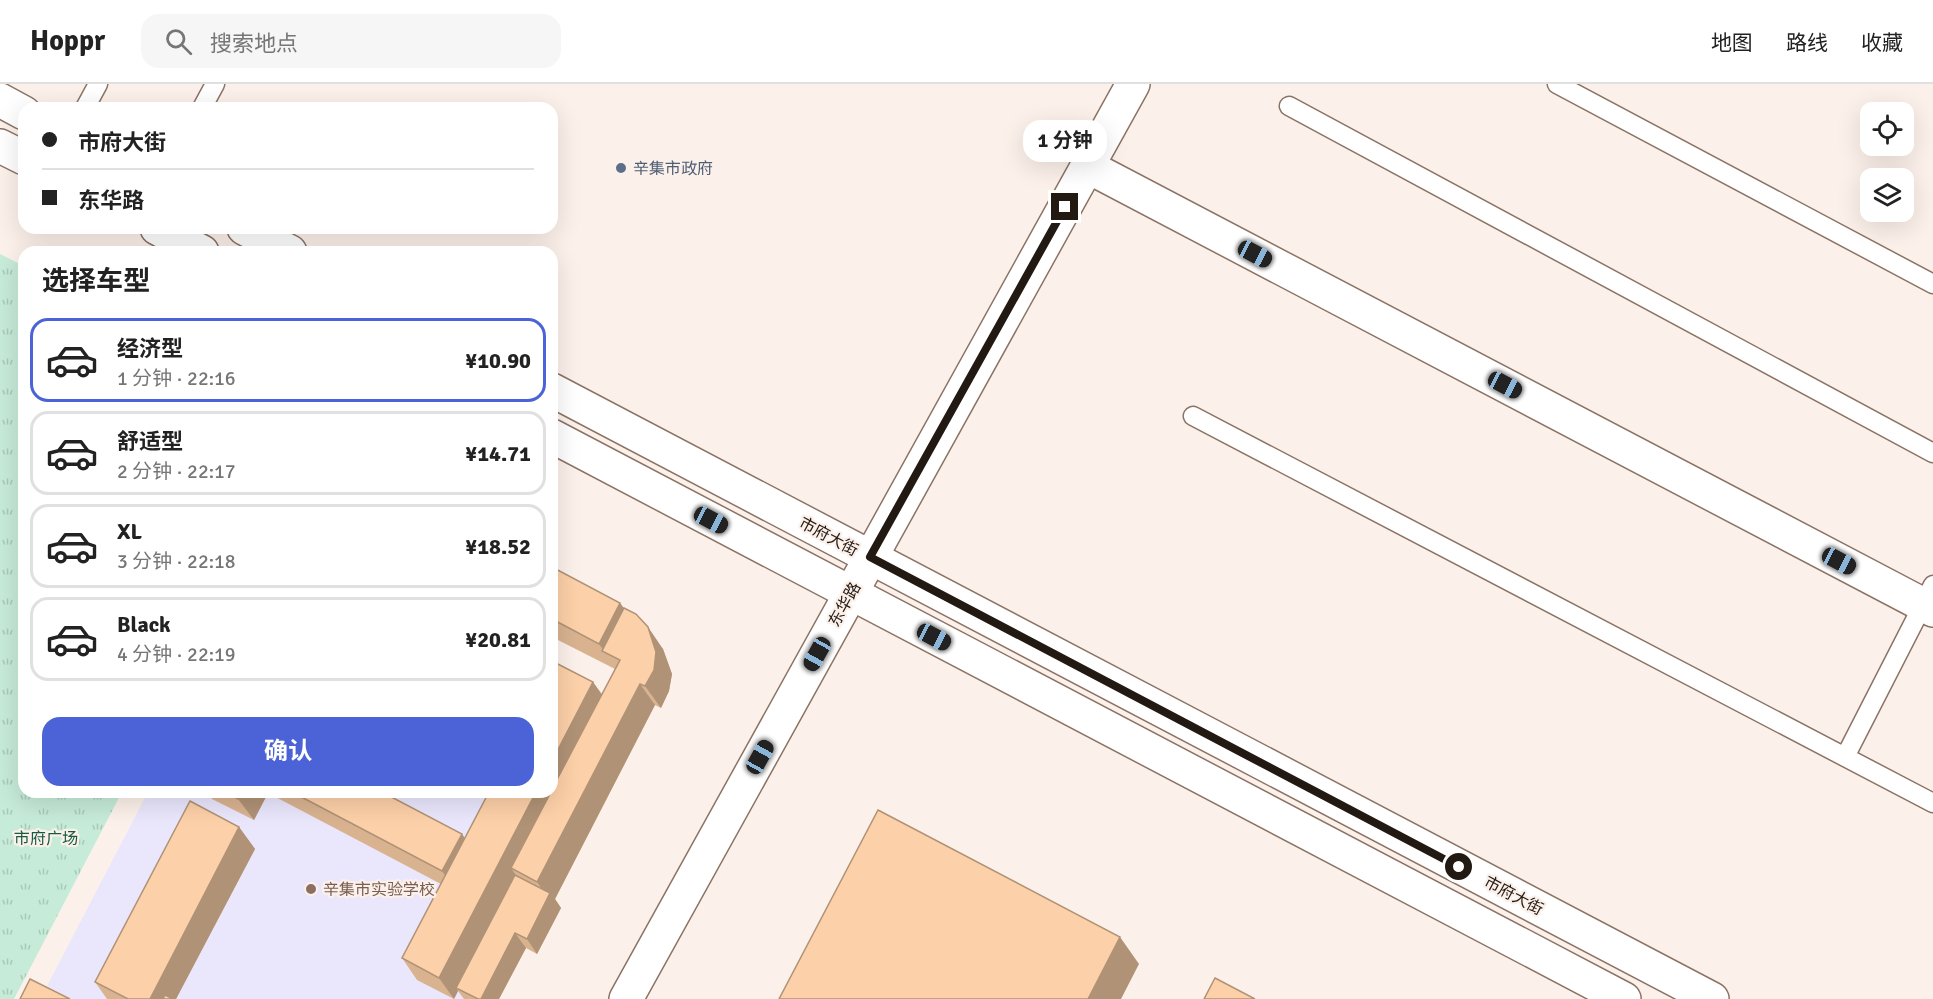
<!DOCTYPE html>
<html lang="zh">
<head>
<meta charset="utf-8">
<style>
	:root { --surface:#fff; --page:#f6f6f6; --text:#222; --muted:#767676; --line:#e0e0e0; --accent:#4b63d7 }
	body { margin:0; font-family:Signika,"Noto Sans SC",sans-serif; background:var(--page); color:var(--text); height:100vh; display:flex; flex-direction:column; font-size:22px; white-space:nowrap }
	* { box-sizing:border-box; margin:0 }
	p { font-size:20px; color:var(--muted) }
	.icon { flex:none; width:33px; height:33px; fill:none; stroke:currentColor; stroke-width:2; stroke-linecap:round; stroke-linejoin:round }
	.map { position:relative; flex:1; overflow:hidden }
	.panel { position:absolute; left:18px; top:162px; width:540px; height:552px; display:flex; flex-direction:column; background:var(--surface); border-radius:18px; box-shadow:0 6px 24px #0002 }
	.panel>* { flex:none }
	.guide { position:absolute; left:18px; top:18px; width:540px; height:132px; border-radius:18px; box-shadow:0 6px 24px #0002; display:grid; align-content:center; height:132px; padding:0 24px; background:var(--surface) }
	.fabs { position:absolute; left:1860px; top:18px; display:grid; gap:12px }
	.fabs a { display:grid; place-items:center; width:54px; height:54px; border-radius:12px; background:var(--surface); box-shadow:0 6px 24px #0002; font-size:30px }
	.end { position:absolute; width:27px; height:27px; margin:-14px; border:8px solid #231913; background:#fff; box-shadow:0 0 0 3px #fff }
	.from { border-radius:50% }
	.bubble { position:absolute; height:42px; border-radius:18px; background:var(--surface); box-shadow:0 6px 24px #0002; font-size:20px; font-weight:700; line-height:42px; text-align:center }
	.car { position:absolute; width:18px; height:36px; margin:-18px -9px; border-radius:8px; box-shadow:0 0 4px 2px #0007; background:linear-gradient(#222 24%,#8ab4d8 0 40%,#222 0 76%,#8ab4d8 0 86%,#222 0) }
	.guide b { display:flex; align-items:center; gap:21px; height:57px; font-size:22px }
	.guide b+b { border-top:2px solid var(--line) }
	.guide i { width:15px; height:15px; background:var(--text) }
	ul { padding:0; list-style:none }
	li { display:flex; align-items:center; gap:18px; height:84px; margin:0 12px 9px; padding:0 12px; border:3px solid var(--line); border-radius:18px }
	li div { flex:1 }
	li b { display:block; font-size:22px }
	li em { font-style:normal; font-weight:700 }
	li.active { border-color:var(--accent) }
	li>.icon { width:54px; height:54px; stroke-width:1.5 }
	h2 { padding:0 24px; font-size:27px; line-height:72px }
	.primary-button { display:flex; gap:12px; margin-top:auto; padding:12px 24px }
	.primary-button a { flex:1; height:69px; border-radius:18px; background:var(--accent); color:#fff; font-size:24px; font-weight:700; line-height:69px; text-align:center }
	header { display:flex; align-items:center; gap:36px; box-sizing:border-box; height:84px; padding:0 30px; background:var(--surface); border-bottom:2px solid var(--line) }
	header strong { font-size:28px }
	nav { display:flex; gap:33px; margin-inline-start:auto; font-size:21px }
	.search { width:420px; height:54px; background:var(--page); display:flex; align-items:center; gap:15px; box-sizing:border-box; padding:0 21px; border-radius:18px; color:var(--muted); font-size:22px }
	.map>svg:first-child { display:block }
	.education { fill:#eae6fc }
	.park { fill:url(#park-tufts) }
	.lines { fill:none; stroke-linecap:round; stroke-linejoin:round }
	.service-casing { stroke:#8c7364; stroke-width:21 }
	.minor-casing { stroke:#8c7364; stroke-width:36 }
	.tertiary-casing { stroke:#8c7364; stroke-width:36 }
	.secondary-casing { stroke:#8c7364; stroke-width:36 }
	.service { stroke:#fff; stroke-width:18 }
	.minor { stroke:#fff; stroke-width:33 }
	.tertiary { stroke:#fff; stroke-width:33 }
	.secondary { stroke:#fff; stroke-width:33 }
	.wall { fill:#d9b390 }
	.shaded-wall { fill:#b09276 }
	.building { fill:#fcd0a8; stroke:#b09276; stroke-width:1.5 }
	.route { stroke:#231913; stroke-width:8 }
	.service-dot { fill:#5c6f8a; stroke:#fcf1ea; stroke-width:2 }
	.education-dot { fill:#8d6e63; stroke:#fcf1ea; stroke-width:2 }
	.labels { text-anchor:middle; stroke-width:4.5; stroke-linejoin:round; paint-order:stroke }
	.service-label { font-size:16px; fill:#4e5e75; stroke:#fcf1ea; text-anchor:start }
	.street-label { font-size:16px; fill:#231913; stroke:#fcf1ea }
	.park-label { font-size:16px; fill:#165c42; stroke:#fcf1ea }
	.education-label { font-size:16px; fill:#785e54; stroke:#fcf1ea; text-anchor:start }
</style>
</head>
<body>
<header>
<strong>Hoppr</strong>
<div class="search"><svg class="icon" aria-label="search" viewBox="0 0 24 24"><circle cx="10" cy="10" r="6"/><path d="M15 15l6 6"/></svg>搜索地点</div>
<nav><a>地图</a><a>路线</a><a>收藏</a></nav>
</header>
<div class="map">
<svg width="1933" height="915" viewBox="0 0 1933 915">
	<defs>
		<pattern id="park-tufts" width="24" height="20" patternUnits="userSpaceOnUse" patternTransform="scale(1.5)"><rect width="24" height="20" fill="#c6ebd8"/><path d="M3 7l-1-3M5 7V3M7 7l1-3M15 17l-1-3M17 17v-4M19 17l1-3" fill="none" stroke="#aac9b8"/></pattern>
	</defs>
	<rect width="100%" height="100%" fill="#fcf1ea"/>
	<path class="education" d="M 552,584 L 621,620 L 467,915 L 72,915 L 47,902 L 148,708 L 552,708 Z"/>
	<path class="park" d="M 0,170 L 24,182 L 24,708 L 122,708 L 14,915 L 0,915 Z"/>
	<g class="lines">
		<g class="service-casing">
			<path id="service" d="M 1557,0 L 1933,200
				M 1289,22 L 1933,369
				M 85,24 L 98,0
				M 202,24 L 215,0
				M 1193,332 L 1933,719
				M 1845,673 L 1933,501"/>
		</g>
		<g class="minor-casing">
			<path id="minor" d="M 1087,82 L 1933,526"/>
		</g>
		<g class="tertiary-casing">
			<path id="tertiary" d="M 626,915 L 1133,0"/>
		</g>
		<g class="secondary-casing">
			<path id="secondary" d="M 0,16 L 24,29
				M 0,62 L 24,74
				M 157,144 L 202,168
				M 244,144 L 290,168
				M 552,306 L 1712,915
				M 552,352 L 1624,915"/>
		</g>
		<use href="#service" class="service"/>
		<use href="#minor" class="minor"/>
		<use href="#tertiary" class="tertiary"/>
		<use href="#secondary" class="secondary"/>
	</g>
	<path class="wall" d="M 552,483 L 620,519 L 624,524 L 663,565 L 672,590 L 669,607 L 661,624 L 655,621 L 555,815 L 561,824 L 537,870 L 526,864 L 499,915 L 464,915 L 458,907 L 454,915 L 417,896 L 402,874 L 441,800 L 268,709 L 254,736 L 212,715 L 208,708 L 382,708 L 465,754 L 593,598 L 602,610 L 615,585 L 552,553 Z
		M 239,743 L 255,765 L 176,915 L 107,915 L 95,898 Z"/>
	<path class="shaded-wall" d="M 620,519 L 639,546 L 605,568 L 599,560 Z
		M 648,543 L 663,565 L 672,590 L 669,607 L 661,624 L 645,602 Z
		M 593,598 L 608,620 L 511,784 L 518,794 L 456,904 L 458,907 L 454,915 L 439,894 L 536,708 L 552,708 L 552,677 Z
		M 640,600 L 655,621 L 555,815 L 561,824 L 537,870 L 527,855 L 548,814 L 537,798 Z
		M 242,708 L 267,708 L 268,709 L 254,736 L 238,715 Z
		M 239,743 L 255,765 L 176,915 L 150,915 Z
		M 462,750 L 477,771 L 457,808 L 442,787 Z
		M 515,849 L 526,864 L 499,915 L 481,915 Z
		M 1120,853 L 1139,880 L 1121,915 L 1088,915 Z"/>
	<path class="building" d="M 552,483 L 620,519 L 599,560 L 552,535 Z
		M 624,524 L 636,530 L 648,543 L 656,568 L 654,586 L 645,602 L 640,600 L 537,798 L 511,784 L 551,708 L 552,708 L 552,705 L 620,576 L 602,567 Z
		M 552,577 L 593,598 L 552,677 Z
		M 226,708 L 242,708 L 238,715 Z
		M 292,708 L 382,708 L 462,750 L 442,787 Z
		M 489,708 L 536,708 L 439,894 L 402,874 Z
		M 190,717 L 239,743 L 150,915 L 128,915 L 95,898 Z
		M 878,726 L 1120,853 L 1088,915 L 779,915 Z
		M 515,791 L 550,809 L 527,855 L 515,849 L 481,915 L 478,915 L 456,904 Z
		M 1215,894 L 1255,915 L 1204,915 Z
		M 30,895 L 70,915 L 20,915 Z
		M 165,911 L 173,915 L 163,915 Z"/>
	<g class="lines">
		<path class="route" d="M 1065,123 L 870,473 L 1459,783"/>
	</g>
	<circle class="service-dot" cx="621" cy="84" r="6"/>
	<circle class="education-dot" cx="311" cy="805" r="6"/>
	<g class="labels">
		<g class="service-label">
			<text x="633" y="90">辛集市政府</text>
		</g>
		<g class="street-label">
			<text transform="translate(829 452) rotate(28)" y="6">市府大街</text>
			<text transform="translate(844 520) rotate(-61)" y="6">东华路</text>
			<text transform="translate(1514 811) rotate(28)" y="6">市府大街</text>
		</g>
		<g class="park-label">
			<text x="46" y="760">市府广场</text>
		</g>
		<g class="education-label">
			<text x="323" y="811">辛集市实验学校</text>
		</g>
	</g>
</svg>
<div class="fabs">
<a><svg class="icon" aria-label="locate" viewBox="0 0 24 24"><circle cx="12" cy="12" r="6"/><path d="M12 2v4M12 18v4M2 12h4M18 12h4"/></svg></a>
<a><svg class="icon" aria-label="layers" viewBox="0 0 24 24"><path d="M12 4l9 5-9 5-9-5zM3 14l9 5 9-5"/></svg></a>
</div>
<i class="end from" style="left:1459px;top:783px"></i>
<i class="end" style="left:1065px;top:123px"></i>
<div class="bubble" style="left:1023px;top:36px;width:84px">1 分钟</div>
<i class="car" style="left:1255px;top:170px;rotate:118deg"></i>
<i class="car" style="left:1505px;top:301px;rotate:118deg"></i>
<i class="car" style="left:711px;top:436px;rotate:118deg"></i>
<i class="car" style="left:1839px;top:477px;rotate:118deg"></i>
<i class="car" style="left:934px;top:553px;rotate:118deg"></i>
<i class="car" style="left:817px;top:570px;rotate:209deg"></i>
<i class="car" style="left:760px;top:673px;rotate:29deg"></i>
<div class="guide">
<b><i class="from"></i>市府大街</b>
<b><i></i>东华路</b>
</div>
<section class="panel">
<h2>选择车型</h2>
<ul>
<li class="active"><svg class="icon" aria-label="car" viewBox="0 0 24 24"><path d="M5 17H2v-5l4-1 3-4h7l3 4 3 1v5h-3M9 17h6M6 11h13"/><circle cx="7" cy="17" r="2"/><circle cx="17" cy="17" r="2"/></svg><div><b>经济型</b><p>1 分钟 · 22:16</p></div><em>¥10.90</em></li>
<li><svg class="icon" aria-label="car" viewBox="0 0 24 24"><path d="M5 17H2v-5l4-1 3-4h7l3 4 3 1v5h-3M9 17h6M6 11h13"/><circle cx="7" cy="17" r="2"/><circle cx="17" cy="17" r="2"/></svg><div><b>舒适型</b><p>2 分钟 · 22:17</p></div><em>¥14.71</em></li>
<li><svg class="icon" aria-label="car" viewBox="0 0 24 24"><path d="M5 17H2v-5l4-1 3-4h7l3 4 3 1v5h-3M9 17h6M6 11h13"/><circle cx="7" cy="17" r="2"/><circle cx="17" cy="17" r="2"/></svg><div><b>XL</b><p>3 分钟 · 22:18</p></div><em>¥18.52</em></li>
<li><svg class="icon" aria-label="car" viewBox="0 0 24 24"><path d="M5 17H2v-5l4-1 3-4h7l3 4 3 1v5h-3M9 17h6M6 11h13"/><circle cx="7" cy="17" r="2"/><circle cx="17" cy="17" r="2"/></svg><div><b>Black</b><p>4 分钟 · 22:19</p></div><em>¥20.81</em></li>
</ul>
<div class="primary-button"><a>确认</a></div>
</section>
</div>
</body>
</html>
